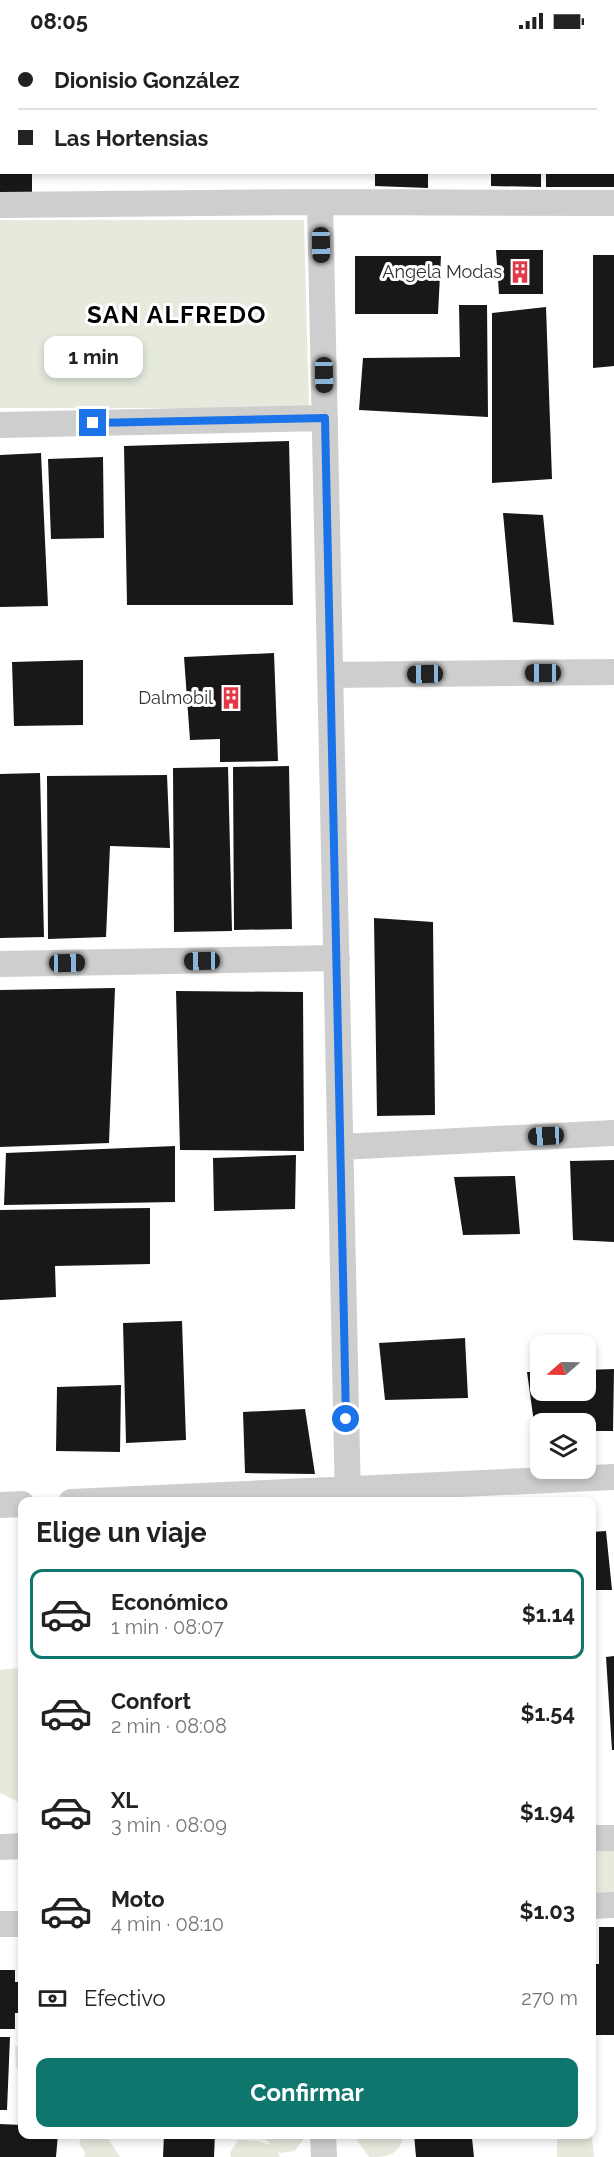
<!DOCTYPE html>
<html lang="es">
<head>
<meta charset="utf-8">
<style>
	:root { --surface:#fff; --page:#f6f6f6; --text:#222; --muted:#767676; --line:#e0e0e0; --accent:#0f766e }
	body { margin:0; font-family:Raleway,sans-serif; background:var(--page); color:var(--text); height:100vh; display:flex; flex-direction:column; font-size:22px; white-space:nowrap }
	* { box-sizing:border-box; margin:0 }
	p { font-size:20px; color:var(--muted) }
	.icon { flex:none; width:33px; height:33px; fill:none; stroke:currentColor; stroke-width:2; stroke-linecap:round; stroke-linejoin:round }
	.map { position:relative; flex:1; overflow:hidden }
	.side { position:absolute; left:18px; top:1455px; width:578px; height:642px; display:flex; flex-direction:column; background:var(--surface); border-radius:12px; box-shadow:0 3px 9px #0003 }
	.side>* { flex:none }
	.hud { position:absolute; left:0px; top:0px; width:615px; height:132px; box-shadow:0 3px 9px #0003; display:grid; align-content:center; height:132px; padding:0 18px; background:var(--surface) }
	.needle { width:39px; rotate:250deg }
	.tools { position:absolute; left:530px; top:1293px; display:grid; gap:12px }
	.tools a { display:grid; place-items:center; width:66px; height:66px; border-radius:12px; background:var(--surface); box-shadow:0 3px 9px #0003; font-size:30px }
	.end { position:absolute; width:27px; height:27px; margin:-14px; border:8px solid #1a73e8; background:#fff; box-shadow:0 0 0 3px #fff }
	.from { border-radius:50% }
	.bubble { position:absolute; height:42px; border-radius:12px; background:var(--surface); box-shadow:0 3px 9px #0003; font-size:20px; font-weight:700; line-height:42px; text-align:center }
	.car { position:absolute; width:18px; height:36px; margin:-18px -9px; border-radius:8px; box-shadow:0 0 4px 2px #0007; background:linear-gradient(#222 24%,#8ab4d8 0 40%,#222 0 76%,#8ab4d8 0 86%,#222 0) }
	.hud b { display:flex; align-items:center; gap:21px; height:57px; font-size:22px }
	.hud b+b { border-top:2px solid var(--line) }
	.hud i { width:15px; height:15px; background:var(--text) }
	ul { padding:0; list-style:none }
	li { display:flex; align-items:center; gap:18px; height:90px; margin:0 12px 9px; padding:0 6px; border:3px solid transparent; border-radius:12px }
	li div { flex:1 }
	li b { display:block; font-size:22px }
	li em { font-style:normal; font-weight:700 }
	li.active { border-color:var(--accent) }
	li>.icon { width:54px; height:54px; stroke-width:1.5 }
	h2 { padding:0 18px; font-size:27px; line-height:72px }
	.pay { display:flex; align-items:center; gap:15px; height:66px; padding:0 18px; font-size:22px }
	.pay p { margin-inline-start:auto }
	.action { display:flex; gap:12px; margin-top:auto; padding:12px 18px }
	.action a { flex:1; height:69px; border-radius:12px; background:var(--accent); color:#fff; font-size:24px; font-weight:700; line-height:69px; text-align:center }
	.status { display:flex; justify-content:space-between; align-items:center; height:42px; padding:0 30px; background:var(--surface); direction:ltr }
	.status svg { height:16px; fill:currentColor }
	.map>svg:first-child { display:block }
	.green { fill:#e5eadd }
	.building { fill:#181818 }
	.lines { fill:none; stroke-linecap:round; stroke-linejoin:round }
	.street { stroke:#cecece; stroke-width:26 }
	.route { stroke:#1a73e8; stroke-width:8 }
	.labels { text-anchor:middle; stroke-width:6; stroke-linejoin:round; paint-order:stroke }
	.poi-label { font-size:18px; fill:#313131; stroke:#fff; text-anchor:end }
	.district-label { font-size:24px; font-weight:bold; letter-spacing:1.5px; fill:#000; stroke:#fff }
</style>
</head>
<body>
<div class="status"><b>08:05</b><svg viewBox="0 0 49 12"><path d="M0 12V9h3v3zM5 12V6h3v6zM10 12V3h3v9zM15 12V0h3v12zM26 1h20v11H26zM47 4h2v5h-2z"/></svg></div>
<div class="map">
<svg width="614" height="2115" viewBox="0 0 614 2115">
	<rect width="100%" height="100%" fill="#fff"/>
	<path class="green" d="M 0,178 L 304,178 L 309,366 L 0,366 Z
		M 16,1626 L 22,1630 L 22,1772 L 18,1760 L 0,1751 L 0,1628 Z
		M 614,1796 L 614,1861 L 591,1857 L 591,1801 Z
		M 22,2002 L 22,2056 L 18,2054 L 22,2039 L 16,2025 L 15,2005 Z
		M 591,2085 L 594,2115 L 557,2115 L 557,2093 L 591,2092 Z
		M 83,2092 L 106,2093 L 120,2115 L 84,2115 L 85,2110 L 79,2102 Z
		M 269,2093 L 302,2093 L 304,2096 L 295,2109 L 281,2111 L 278,2109 L 280,2115 L 231,2115 L 230,2111 L 238,2098 L 257,2099 L 271,2103 L 266,2098 Z
		M 356,2093 L 356,2092 L 404,2093 C 398,2113 390,2115 369,2115 L 358,2100 Z"/>
	<path class="building" d="M 0,130 L 32,130 L 32,153 L 0,153 Z
		M 375,130 L 428,130 L 428,146 L 375,144 Z
		M 491,130 L 541,130 L 541,145 L 491,144 Z
		M 546,130 L 614,130 L 614,145 L 546,145 Z
		M 496,208 L 543,208 L 543,252 L 499,252 Z
		M 593,213 L 614,213 L 614,324 L 593,326 Z
		M 355,214 L 441,214 L 438,272 L 355,272 Z
		M 459,263 L 487,263 L 488,375 L 359,368 L 363,316 L 460,315 Z
		M 546,265 L 552,437 L 492,441 L 492,271 Z
		M 289,399 L 293,563 L 127,563 L 124,404 Z
		M 41,411 L 48,564 L 0,565 L 0,413 Z
		M 103,415 L 104,496 L 51,497 L 48,417 Z
		M 503,471 L 543,473 L 554,583 L 513,580 Z
		M 274,611 L 278,719 L 220,720 L 220,697 L 190,698 L 184,615 Z
		M 83,618 L 83,683 L 14,684 L 12,620 Z
		M 289,724 L 292,887 L 234,888 L 233,725 Z
		M 228,725 L 232,889 L 174,890 L 173,726 Z
		M 40,731 L 44,895 L 0,896 L 0,732 Z
		M 167,733 L 170,806 L 110,804 L 106,895 L 48,897 L 47,734 Z
		M 374,876 L 433,880 L 435,1073 L 377,1074 Z
		M 115,946 L 109,1101 L 0,1105 L 0,948 Z
		M 176,949 L 303,950 L 304,1109 L 180,1108 Z
		M 175,1104 L 175,1160 L 4,1163 L 6,1111 Z
		M 296,1113 L 295,1167 L 214,1169 L 213,1116 Z
		M 614,1118 L 614,1200 L 573,1198 L 570,1119 Z
		M 515,1134 L 520,1192 L 463,1193 L 454,1135 Z
		M 150,1166 L 150,1222 L 55,1224 L 56,1255 L 0,1258 L 0,1168 Z
		M 182,1279 L 186,1398 L 126,1401 L 123,1281 Z
		M 465,1296 L 468,1356 L 385,1358 L 379,1301 Z
		M 614,1327 L 613,1389 L 585,1389 L 585,1382 L 540,1382 L 540,1388 L 535,1388 L 527,1330 L 540,1330 L 540,1348 L 585,1348 L 585,1328 Z
		M 121,1343 L 120,1410 L 56,1409 L 57,1345 Z
		M 305,1367 L 315,1432 L 245,1431 L 243,1370 Z
		M 606,1489 L 612,1548 L 591,1548 L 591,1490 Z
		M 614,1614 L 614,1708 L 612,1708 L 606,1615 Z
		M 599,1885 L 614,1885 L 614,1993 L 592,1993 L 591,1922 L 599,1922 Z
		M 0,1928 L 15,1928 L 15,1940 L 22,1940 L 22,1971 L 15,1971 L 15,1987 L 0,1987 Z
		M 0,1995 L 10,1995 L 7,2068 L 0,2068 Z
		M 0,2082 L 22,2083 L 22,2092 L 58,2092 L 56,2115 L 0,2115 Z
		M 164,2092 L 215,2092 L 214,2115 L 163,2115 Z
		M 414,2092 L 459,2092 L 459,2095 L 472,2096 L 474,2115 L 416,2115 Z"/>
	<g class="lines">
		<path class="street" d="M 320,160 L 348,1460
			M 0,163 L 320,160 L 614,161
			M 0,383 L 325,376
			M 330,633 L 614,630
			M 0,922 L 337,916
			M 341,1105 L 614,1091
			M 71,1460 L 614,1435
			M 0,1463 L 22,1462
			M 591,1796 L 614,1796
			M 0,1805 L 22,1804
			M 591,1864 L 614,1863
			M 0,1882 L 22,1882
			M 323,2092 L 324,2115"/>
	</g>
	<g class="lines">
		<path class="route" d="M 93,381 L 325,376 L 346,1377"/>
	</g>
	<defs>
		<g id="building-bare" transform="scale(1.8)"><path d="M-4-6H4V6H1V3H-1V6H-4ZM-2.5-4.3h1.7v1.8h-1.7ZM.8-4.3h1.7v1.8H.8ZM-2.5-1h1.7V.8h-1.7ZM.8-1h1.7V.8H.8Z" fill="#e23949" stroke="#fff" stroke-width="2.5" paint-order="stroke"/></g>
	</defs>
	<g fill-rule="evenodd">
		<use href="#building-bare" x="520" y="230"/>
		<use href="#building-bare" x="231" y="656"/>
	</g>
	<g class="labels">
		<g class="poi-label">
			<text x="502" y="236">Angela Modas</text>
			<text x="213" y="662">Dalmobil</text>
		</g>
		<g class="district-label">
			<text x="177" y="281">SAN ALFREDO</text>
		</g>
	</g>
</svg>
<div class="tools">
<a><svg class="needle" viewBox="-14 -14 28 28"><path d="M0-13l5 13h-10z" fill="#e53935"/><path d="M0 13l5-13h-10z" fill="#767676"/></svg></a>
<a><svg class="icon" aria-label="layers" viewBox="0 0 24 24"><path d="M12 4l9 5-9 5-9-5zM3 14l9 5 9-5"/></svg></a>
</div>
<i class="end from" style="left:346px;top:1377px"></i>
<i class="end" style="left:93px;top:381px"></i>
<div class="bubble" style="left:44px;top:294px;width:99px">1 min</div>
<i class="car" style="left:321px;top:203px;rotate:179deg"></i>
<i class="car" style="left:324px;top:333px;rotate:179deg"></i>
<i class="car" style="left:543px;top:631px;rotate:270deg"></i>
<i class="car" style="left:425px;top:632px;rotate:269deg"></i>
<i class="car" style="left:202px;top:919px;rotate:269deg"></i>
<i class="car" style="left:67px;top:921px;rotate:89deg"></i>
<i class="car" style="left:546px;top:1094px;rotate:267deg"></i>
<div class="hud">
<b><i class="from"></i>Dionisio González</b>
<b><i></i>Las Hortensias</b>
</div>
<section class="side">
<h2>Elige un viaje</h2>
<ul>
<li class="active"><svg class="icon" aria-label="car" viewBox="0 0 24 24"><path d="M5 17H2v-5l4-1 3-4h7l3 4 3 1v5h-3M9 17h6M6 11h13"/><circle cx="7" cy="17" r="2"/><circle cx="17" cy="17" r="2"/></svg><div><b>Económico</b><p>1 min · 08:07</p></div><em>$1.14</em></li>
<li><svg class="icon" aria-label="car" viewBox="0 0 24 24"><path d="M5 17H2v-5l4-1 3-4h7l3 4 3 1v5h-3M9 17h6M6 11h13"/><circle cx="7" cy="17" r="2"/><circle cx="17" cy="17" r="2"/></svg><div><b>Confort</b><p>2 min · 08:08</p></div><em>$1.54</em></li>
<li><svg class="icon" aria-label="car" viewBox="0 0 24 24"><path d="M5 17H2v-5l4-1 3-4h7l3 4 3 1v5h-3M9 17h6M6 11h13"/><circle cx="7" cy="17" r="2"/><circle cx="17" cy="17" r="2"/></svg><div><b>XL</b><p>3 min · 08:09</p></div><em>$1.94</em></li>
<li><svg class="icon" aria-label="car" viewBox="0 0 24 24"><path d="M5 17H2v-5l4-1 3-4h7l3 4 3 1v5h-3M9 17h6M6 11h13"/><circle cx="7" cy="17" r="2"/><circle cx="17" cy="17" r="2"/></svg><div><b>Moto</b><p>4 min · 08:10</p></div><em>$1.03</em></li>
</ul>
<div class="pay"><svg class="icon" aria-label="cash" viewBox="0 0 24 24"><path d="M3 7h18v10H3z"/><circle cx="12" cy="12" r="2"/></svg>Efectivo<p>270 m</p></div>
<div class="action"><a>Confirmar</a></div>
</section>
</div>
</body>
</html>
